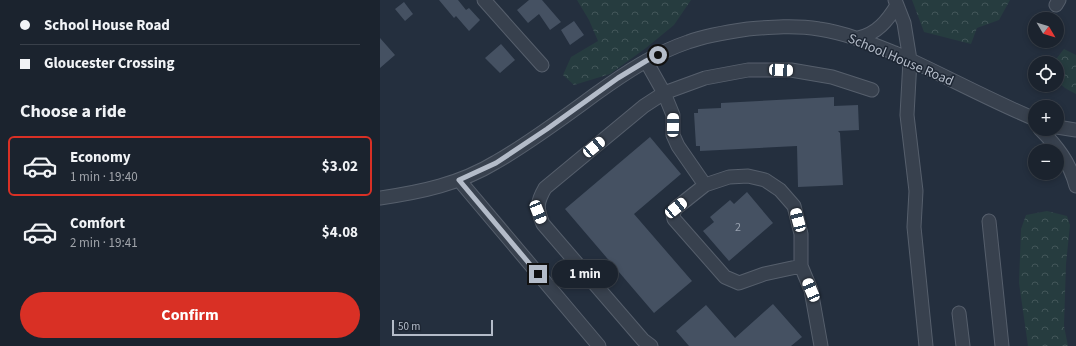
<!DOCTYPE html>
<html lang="en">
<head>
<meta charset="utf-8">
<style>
	:root { --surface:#1b232e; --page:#242b36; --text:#f1f3f6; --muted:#a0a4aa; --line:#39404a; --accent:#d93025 }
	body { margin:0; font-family:"Source Sans 3",sans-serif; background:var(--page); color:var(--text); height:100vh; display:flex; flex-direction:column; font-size:15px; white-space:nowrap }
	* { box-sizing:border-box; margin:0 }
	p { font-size:13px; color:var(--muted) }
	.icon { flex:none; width:22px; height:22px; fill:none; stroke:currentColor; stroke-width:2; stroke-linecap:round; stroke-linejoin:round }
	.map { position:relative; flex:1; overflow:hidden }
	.drawer { display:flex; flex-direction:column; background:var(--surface); width:380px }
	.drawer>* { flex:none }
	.banner { display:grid; align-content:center; height:88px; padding:0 20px; background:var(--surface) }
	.needle { width:26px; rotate:128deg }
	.fabs { position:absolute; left:648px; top:12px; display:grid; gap:8px }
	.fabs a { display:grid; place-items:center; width:36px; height:36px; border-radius:50%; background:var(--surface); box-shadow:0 2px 6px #0003,0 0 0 1px var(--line); font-size:20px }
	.scale { position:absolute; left:12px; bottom:10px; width:101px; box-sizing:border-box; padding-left:4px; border:2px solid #b4bcc9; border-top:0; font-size:11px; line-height:14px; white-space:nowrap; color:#b4bcc9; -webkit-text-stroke:3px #1d2633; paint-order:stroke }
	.end { position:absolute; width:18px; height:18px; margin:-9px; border:5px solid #b4bcc9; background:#111; box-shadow:0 0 0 2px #111 }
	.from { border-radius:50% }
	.bubble { position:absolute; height:28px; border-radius:14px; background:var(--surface); box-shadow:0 2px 6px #0003,0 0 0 1px var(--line); font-size:13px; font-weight:700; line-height:28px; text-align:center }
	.car { position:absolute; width:12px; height:24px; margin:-12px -6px; border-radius:5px; box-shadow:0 0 3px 1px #0007; background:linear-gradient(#fff 24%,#345 0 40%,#fff 0 76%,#345 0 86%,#fff 0) }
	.banner b { display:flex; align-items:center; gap:14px; height:38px; font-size:15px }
	.banner b+b { border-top:1px solid var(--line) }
	.banner i { width:10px; height:10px; background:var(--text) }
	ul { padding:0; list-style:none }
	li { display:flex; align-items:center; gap:12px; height:60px; margin:0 8px 6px; padding:0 12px; border:2px solid transparent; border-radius:6px }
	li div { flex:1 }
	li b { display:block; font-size:15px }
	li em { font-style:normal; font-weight:700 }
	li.on { border-color:var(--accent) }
	li>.icon { width:36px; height:36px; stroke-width:1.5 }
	h2 { padding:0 20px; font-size:18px; line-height:48px }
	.cta { display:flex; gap:8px; margin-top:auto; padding:8px 20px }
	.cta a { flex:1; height:46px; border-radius:24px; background:var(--accent); color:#fff; font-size:16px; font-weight:700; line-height:46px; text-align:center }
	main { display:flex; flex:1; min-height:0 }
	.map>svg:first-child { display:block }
	.forest { fill:url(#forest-crowns) }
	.building { fill:#455162 }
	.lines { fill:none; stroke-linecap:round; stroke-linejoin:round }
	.minor-casing { stroke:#565f6c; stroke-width:15 }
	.minor { stroke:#38414e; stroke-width:13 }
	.route { stroke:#b4bcc9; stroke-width:5 }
	.labels { text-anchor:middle; stroke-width:3; stroke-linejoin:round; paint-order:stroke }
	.number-label { font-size:12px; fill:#98a1af }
	.street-label { font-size:14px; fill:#b4bcc9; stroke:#1d2633 }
</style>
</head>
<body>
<main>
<section class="drawer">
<div class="banner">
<b><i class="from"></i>School House Road</b>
<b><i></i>Gloucester Crossing</b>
</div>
<h2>Choose a ride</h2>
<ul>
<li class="on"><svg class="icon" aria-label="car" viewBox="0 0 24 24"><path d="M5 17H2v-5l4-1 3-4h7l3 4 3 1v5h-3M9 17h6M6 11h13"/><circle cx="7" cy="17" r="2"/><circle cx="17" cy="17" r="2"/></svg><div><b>Economy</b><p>1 min · 19:40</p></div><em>$3.02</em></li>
<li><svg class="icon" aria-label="car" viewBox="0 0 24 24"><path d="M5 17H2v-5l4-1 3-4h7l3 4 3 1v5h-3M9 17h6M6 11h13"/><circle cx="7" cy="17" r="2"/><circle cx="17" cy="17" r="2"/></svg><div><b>Comfort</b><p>2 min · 19:41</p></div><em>$4.08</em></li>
</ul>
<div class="cta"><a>Confirm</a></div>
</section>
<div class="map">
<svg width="696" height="346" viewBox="0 0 696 346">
	<defs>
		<pattern id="forest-crowns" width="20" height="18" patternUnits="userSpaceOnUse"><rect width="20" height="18" fill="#263c3f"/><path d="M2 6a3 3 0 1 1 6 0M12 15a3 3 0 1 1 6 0" fill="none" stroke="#435659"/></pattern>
	</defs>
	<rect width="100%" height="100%" fill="#242f3e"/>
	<path class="forest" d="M 197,0 L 311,0 L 294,25 L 266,48 L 230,74 L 194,85 L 183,75 L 191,57 L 218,41 L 209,20 Z
		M 532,0 L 630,0 L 619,20 L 597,28 L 591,44 L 544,32 Z
		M 684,49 L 696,55 L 696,94 C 677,84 677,84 677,63 L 673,63 Z
		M 667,211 L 687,216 L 690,225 L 686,264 L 684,326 L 688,346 L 648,346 L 639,283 L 641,229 L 646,215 Z"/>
	<path class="building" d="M 59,0 L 78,0 L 86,10 L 89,8 L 100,20 L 89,31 L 76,16 L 74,18 Z
		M 149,0 L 162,0 L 181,22 L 170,30 L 159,14 L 148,23 L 137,10 Z
		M 24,2 L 33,14 L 25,21 L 15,9 Z
		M 194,21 L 204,35 L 190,45 L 181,30 Z
		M 0,38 L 15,55 L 0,68 Z
		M 121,44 L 135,60 L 120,73 L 105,58 Z
		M 454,97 L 454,106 L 478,105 L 479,130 L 458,131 L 460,133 L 463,185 L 418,187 L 417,146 L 320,151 L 320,146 L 316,146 L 314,113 L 318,113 L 318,109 L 341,108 L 341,103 Z
		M 270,137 L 301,174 L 254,214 L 312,281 L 274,313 L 185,209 Z
		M 367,192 L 393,223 L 349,261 L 323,231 L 334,222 L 330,217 L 350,200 L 354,204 Z
		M 393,304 L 422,337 L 411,346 L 309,346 L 296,331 L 326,305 L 355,338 Z"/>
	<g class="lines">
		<g class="minor-casing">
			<path id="minor" d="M 104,0 L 162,65
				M 515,0 L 524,23 L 530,60 L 527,115 L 536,191 L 534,227 L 546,346
				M 676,5 L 679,0
				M 478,38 C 497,34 508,20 517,5
				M 266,61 L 284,93 L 293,115 L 293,135 L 298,146 L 325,185 L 296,208 L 293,214 L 294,219 L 345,277 L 359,283 L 384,274 L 421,266 L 421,234 L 414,206 L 400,190 L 385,180 L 368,176 L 349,177 L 325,185
				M 677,127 L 696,130
				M 660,129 C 677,146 690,163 696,186
				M 79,180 L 219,346
				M 0,198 C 41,192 80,184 116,162 C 151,142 184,117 217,93 C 245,73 275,53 308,42 C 327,35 347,32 368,29 C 391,27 416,25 439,29 C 466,33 490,43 515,53 C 562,74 607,99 655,119
				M 609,221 L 622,346
				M 421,266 L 431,290 L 441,346
				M 579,313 L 583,346
				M 271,346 L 263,340 L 163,224 C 156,208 157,202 165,188 L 264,106 L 284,93 L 325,78 L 368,70 L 411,70 L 452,77 L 492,90"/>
		</g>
		<use href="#minor" class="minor"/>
	</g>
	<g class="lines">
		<path class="route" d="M 158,274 L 79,180 L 116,163 L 167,129 L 238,78 L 266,61 L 278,55"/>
	</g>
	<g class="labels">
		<g class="number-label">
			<text x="358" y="231">2</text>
		</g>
		<g class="street-label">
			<text transform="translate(521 59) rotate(23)" y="5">School House Road</text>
		</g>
	</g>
</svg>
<div class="fabs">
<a><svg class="needle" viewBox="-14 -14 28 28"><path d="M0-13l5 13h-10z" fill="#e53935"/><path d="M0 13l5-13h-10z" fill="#a0a4aa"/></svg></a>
<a><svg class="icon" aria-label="locate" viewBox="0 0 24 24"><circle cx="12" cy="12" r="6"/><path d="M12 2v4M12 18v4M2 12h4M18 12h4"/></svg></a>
<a>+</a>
<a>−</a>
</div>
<div class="scale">50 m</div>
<i class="end from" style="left:278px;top:55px"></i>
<i class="end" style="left:158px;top:274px"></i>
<div class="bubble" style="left:172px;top:260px;width:66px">1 min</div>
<i class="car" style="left:401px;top:70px;rotate:93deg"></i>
<i class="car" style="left:293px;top:125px;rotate:1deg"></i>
<i class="car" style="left:214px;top:147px;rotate:50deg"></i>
<i class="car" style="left:296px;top:208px;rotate:51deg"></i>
<i class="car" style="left:158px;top:212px;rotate:158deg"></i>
<i class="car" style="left:418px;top:220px;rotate:345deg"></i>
<i class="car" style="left:431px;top:290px;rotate:337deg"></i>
</div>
</main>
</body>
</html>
